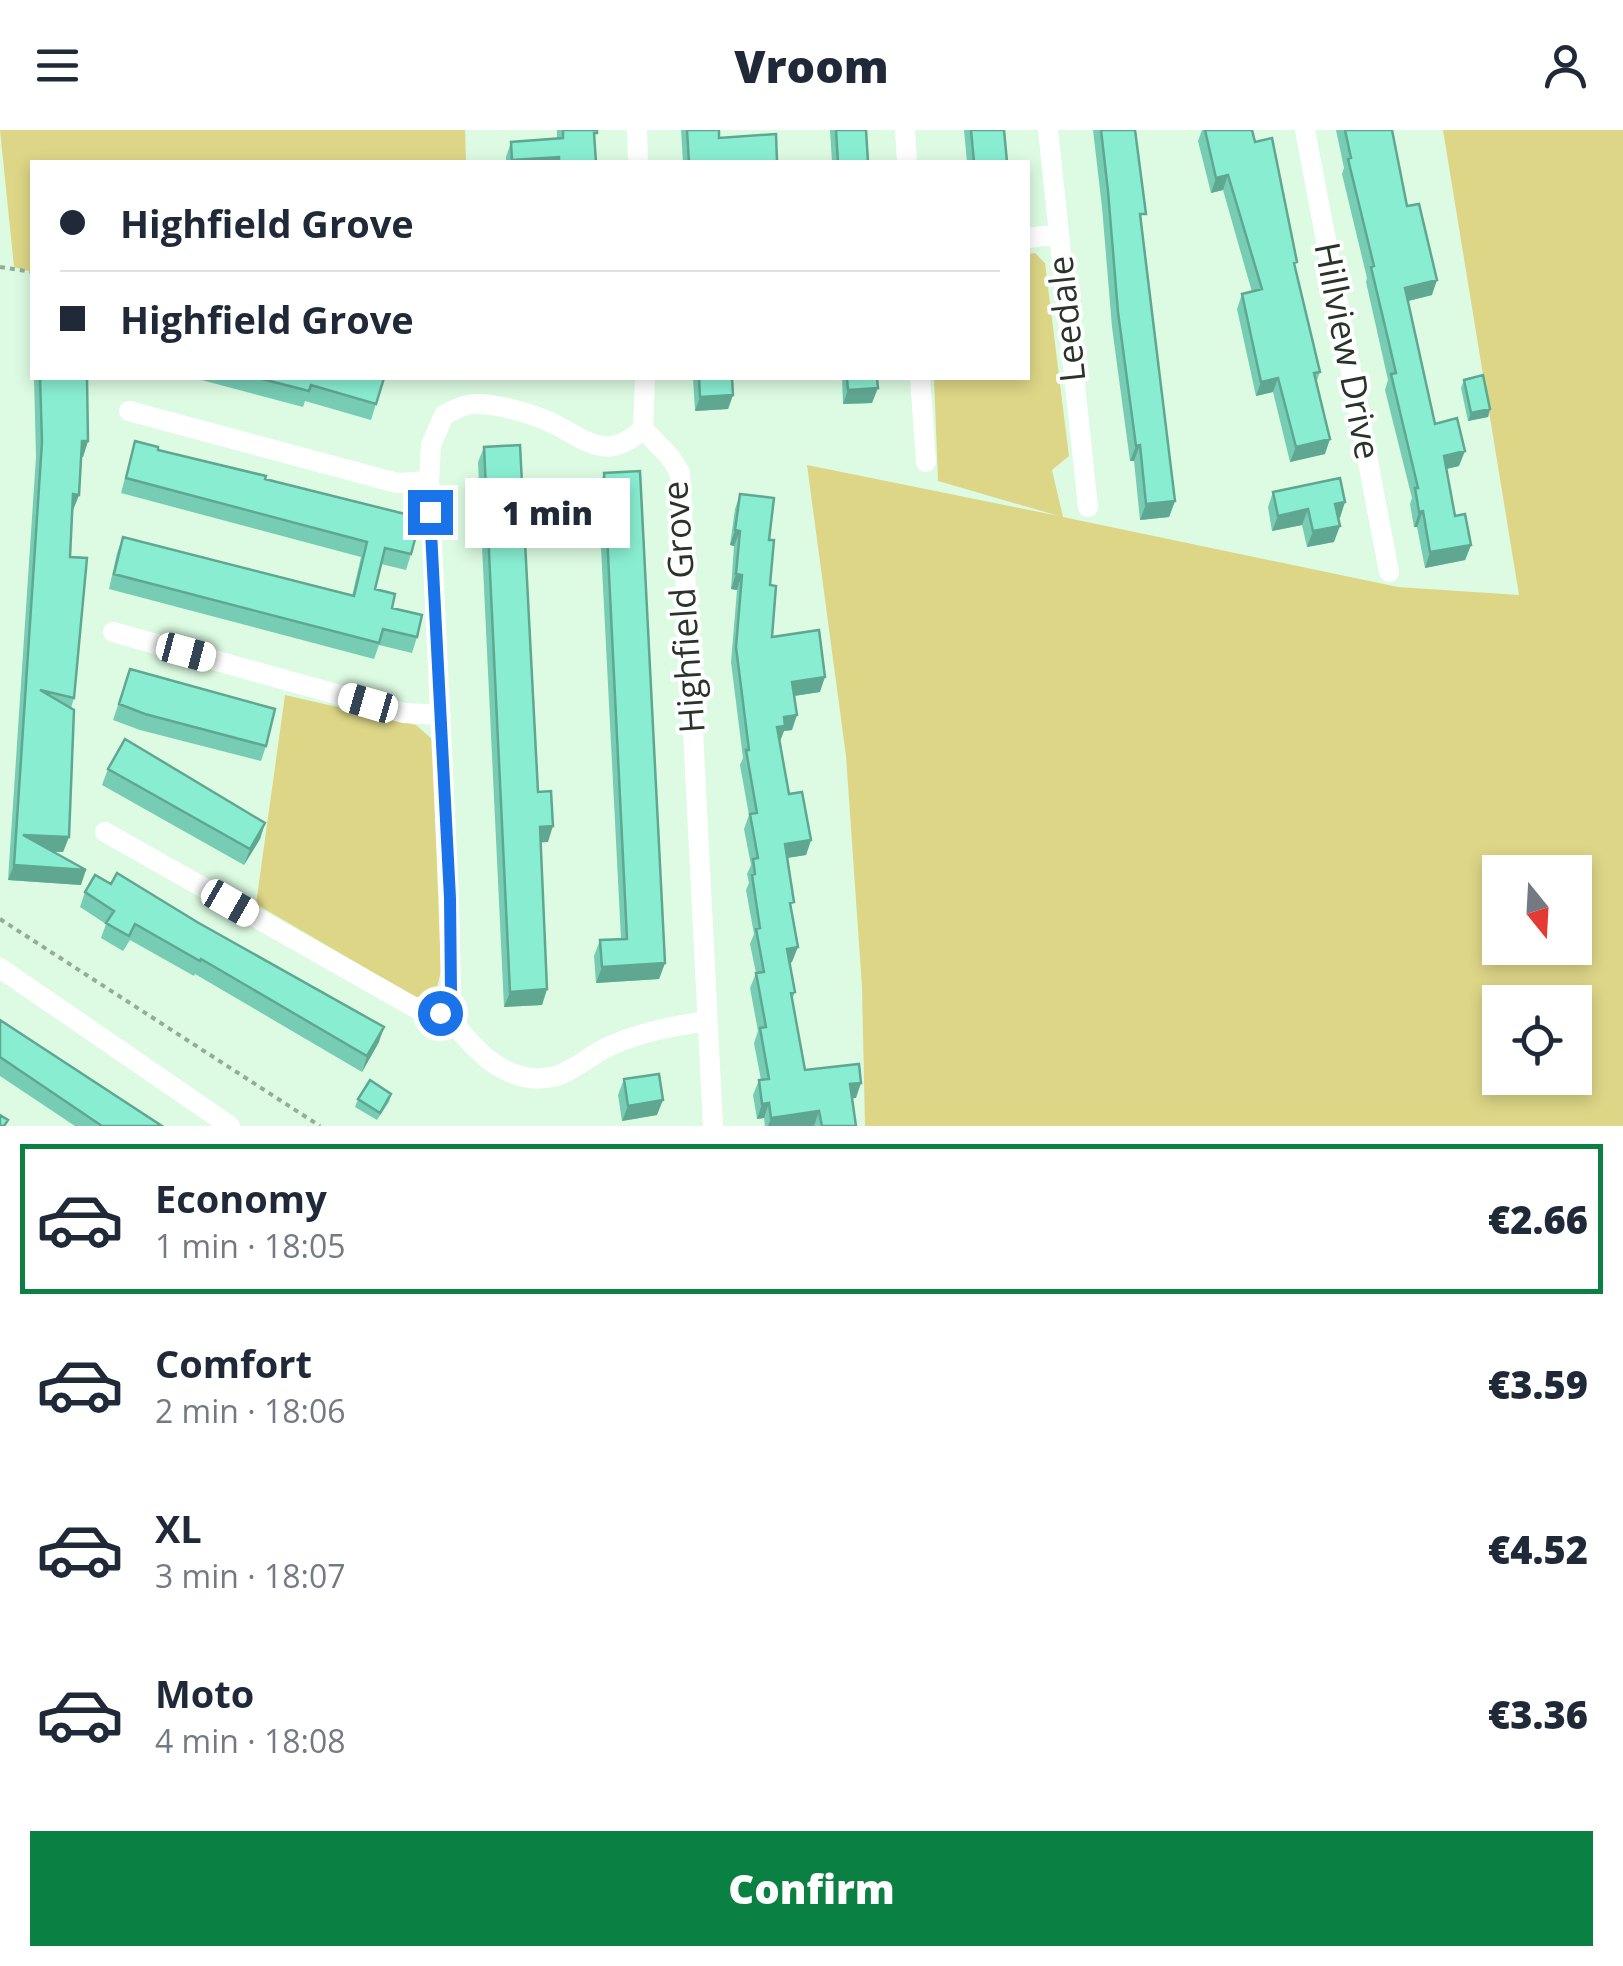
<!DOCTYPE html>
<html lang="en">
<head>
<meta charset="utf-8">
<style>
	:root { --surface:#fff; --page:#f6f6f7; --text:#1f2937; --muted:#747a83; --line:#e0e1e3; --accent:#0b8043 }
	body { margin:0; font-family:"Open Sans",sans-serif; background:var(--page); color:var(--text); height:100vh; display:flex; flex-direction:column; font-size:38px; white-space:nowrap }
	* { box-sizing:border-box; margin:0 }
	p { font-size:32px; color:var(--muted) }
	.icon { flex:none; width:55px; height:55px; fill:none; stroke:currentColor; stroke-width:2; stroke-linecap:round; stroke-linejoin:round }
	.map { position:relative; height:996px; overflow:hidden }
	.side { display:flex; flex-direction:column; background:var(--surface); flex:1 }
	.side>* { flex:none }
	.hud { position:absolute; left:30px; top:30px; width:1000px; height:220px; border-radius:0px; box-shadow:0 5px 15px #0003; display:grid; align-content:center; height:220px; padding:0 30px; background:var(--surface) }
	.needle { width:65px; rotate:162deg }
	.fabs { position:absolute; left:1482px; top:725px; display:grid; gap:20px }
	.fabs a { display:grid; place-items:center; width:110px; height:110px; border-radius:0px; background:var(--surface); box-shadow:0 5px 15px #0003; font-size:50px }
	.end { position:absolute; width:45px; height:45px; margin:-22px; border:12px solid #1a73e8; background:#fff; box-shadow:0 0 0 5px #fff }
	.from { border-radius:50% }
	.bubble { position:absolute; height:70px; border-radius:0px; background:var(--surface); box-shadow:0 5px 15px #0003; font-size:32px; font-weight:800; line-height:70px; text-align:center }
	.car { position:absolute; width:30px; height:60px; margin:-30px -15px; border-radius:12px; box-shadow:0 0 8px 2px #0007; background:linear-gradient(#fff 24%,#345 0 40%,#fff 0 76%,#345 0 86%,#fff 0) }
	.hud b { display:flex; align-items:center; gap:35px; height:95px; font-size:38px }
	.hud b+b { border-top:2px solid var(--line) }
	.hud i { width:25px; height:25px; background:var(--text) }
	ul { padding:18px 0 0; list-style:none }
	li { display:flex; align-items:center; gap:30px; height:150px; margin:0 20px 15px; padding:0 10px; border:5px solid transparent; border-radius:0px }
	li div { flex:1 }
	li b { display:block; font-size:38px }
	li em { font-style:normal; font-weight:800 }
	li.current { border-color:var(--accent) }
	li>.icon { width:90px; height:90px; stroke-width:1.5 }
	.action { display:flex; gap:20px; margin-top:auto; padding:20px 30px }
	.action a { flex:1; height:115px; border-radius:0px; background:var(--accent); color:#fff; font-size:40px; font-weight:800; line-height:115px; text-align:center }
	header { display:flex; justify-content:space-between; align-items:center; height:130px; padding:0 30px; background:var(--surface); font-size:45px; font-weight:800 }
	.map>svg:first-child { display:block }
	.green { fill:#ddd687; fill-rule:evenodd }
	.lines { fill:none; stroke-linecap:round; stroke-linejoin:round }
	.path { stroke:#95ac99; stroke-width:4; stroke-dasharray:5 5; stroke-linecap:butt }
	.minor { stroke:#fff; stroke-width:20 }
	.wall { fill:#76cdb4 }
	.shaded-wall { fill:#60a792 }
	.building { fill:#89eed1; stroke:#60a792; stroke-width:2.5 }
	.route { stroke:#1a73e8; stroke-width:12 }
	.labels { text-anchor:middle; stroke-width:8; stroke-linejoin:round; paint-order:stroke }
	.street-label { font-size:35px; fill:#28342a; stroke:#fff }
</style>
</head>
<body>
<header><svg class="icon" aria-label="menu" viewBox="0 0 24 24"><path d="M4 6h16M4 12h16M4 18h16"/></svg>Vroom<svg class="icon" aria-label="person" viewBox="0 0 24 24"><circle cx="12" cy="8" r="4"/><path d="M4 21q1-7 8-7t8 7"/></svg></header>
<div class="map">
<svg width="1623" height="996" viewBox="0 0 1623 996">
	<rect width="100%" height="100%" fill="#ddfbe2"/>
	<path class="green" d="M 0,0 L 465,0 L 466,32 L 32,32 L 32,142 L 14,137 Z
		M 1443,0 L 1623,0 L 1623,996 L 865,996 L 862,857 L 846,626 L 807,335 L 1059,386 L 938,351 L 934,248 L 1028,248 L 1028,124 L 1035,123 L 1045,133 L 1069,326 L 1052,340 L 1063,387 L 1398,457 L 1519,465 ZM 1500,742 L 1575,742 L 1575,818 L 1500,818 ZM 1500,872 L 1575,872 L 1575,948 L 1500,948 Z
		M 285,565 L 416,595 L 432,609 L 441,841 L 437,858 L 422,867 L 415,867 L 256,774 Z"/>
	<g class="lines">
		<path class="path" d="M 0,137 L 32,142
			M 0,789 L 320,996"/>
		<path class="minor" d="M 637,0 L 638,32
			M 905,0 L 907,32
			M 1048,0 L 1088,377
			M 1305,0 L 1389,442
			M 1028,108 L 1058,104
			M 920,248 L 926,332
			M 129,281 L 397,353 L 429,351
			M 643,299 C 610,329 592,315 558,296 C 538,285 497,273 473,274 C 464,274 452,281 444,285 L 431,315 L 429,351 L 449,768 L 451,863 L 448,885 C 472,918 508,959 556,946 C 576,940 591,924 610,916 C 641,902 673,896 707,891
			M 643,299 L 671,328 L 680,343 L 713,996
			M 643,299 L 645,248
			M 113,502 L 404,583 L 441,585
			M 105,702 L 419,880 L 448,885
			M 0,838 L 230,996"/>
	</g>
	<path class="wall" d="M 557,0 L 597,0 L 594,9 L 596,32 L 506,32 L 506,27 L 511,12 L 557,8 Z
		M 681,0 L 719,0 L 719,8 L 777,32 L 683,32 Z
		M 830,0 L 866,0 L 868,32 L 832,32 Z
		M 964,0 L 1004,0 L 1007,32 L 967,32 Z
		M 1093,0 L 1135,0 L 1142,97 L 1175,371 L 1169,387 L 1140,390 L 1134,331 L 1130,331 L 1112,197 L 1102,77 Z
		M 1202,0 L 1252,0 L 1295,138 L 1320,242 L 1316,253 L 1325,324 L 1290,332 L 1273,262 L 1256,266 L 1237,179 L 1242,164 L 1252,162 L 1223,60 L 1211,63 L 1198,11 Z
		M 1336,0 L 1392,0 L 1407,76 L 1432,165 L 1408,171 L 1435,294 L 1459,336 L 1446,339 L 1455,386 L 1471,415 L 1465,430 L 1425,438 L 1417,397 L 1414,397 L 1410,374 L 1412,368 L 1385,260 L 1388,250 L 1366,152 L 1367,148 L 1342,44 L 1344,38 Z
		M 34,248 L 87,248 L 88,311 L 83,327 L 81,327 L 79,365 L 73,380 L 70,427 L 74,568 L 71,578 L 69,707 L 63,722 L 54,722 L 81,755 L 8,750 L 36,327 Z
		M 194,248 L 384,248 L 371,290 L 305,271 L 303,277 Z
		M 693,248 L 732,248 L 733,265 L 728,279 L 695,281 Z
		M 842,248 L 877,248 L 872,273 L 843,274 Z
		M 1464,250 L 1490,279 L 1488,287 L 1468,291 L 1461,258 Z
		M 135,311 L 158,320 L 265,349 L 406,395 L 411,424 L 406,440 L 381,434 L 375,459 L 417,507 L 412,523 L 379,515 L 374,529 L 109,459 L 117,423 L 123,407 L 352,466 L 361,427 L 121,363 Z
		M 484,317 L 538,662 L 548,712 L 540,712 L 547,859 L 542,875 L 504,877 L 478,332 Z
		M 604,343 L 665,833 L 659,849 L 596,853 L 594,826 L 600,810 L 621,809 L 598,359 Z
		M 1273,362 L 1345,372 L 1338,388 L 1334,412 L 1307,417 L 1302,395 L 1272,401 L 1268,377 Z
		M 740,364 L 769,410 L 772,507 L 820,562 L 794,566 L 792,600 L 784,601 L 780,611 L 789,664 L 811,710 L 806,725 L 787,728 L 791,781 L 792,832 L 790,833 L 795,862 L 792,870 L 805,940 L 856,968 L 852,968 L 856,996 L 765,996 L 764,988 L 757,989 L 753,965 L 759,950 L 761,950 L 754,913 L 758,901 L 750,858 L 756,843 L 750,814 L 754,804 L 746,760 L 749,753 L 747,744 L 751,735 L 744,699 L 749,685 L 740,635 L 743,628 L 731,532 L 737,460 L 731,459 L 734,416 L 730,415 L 735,379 Z
		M 130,539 L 266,616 L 261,631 L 140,600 L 113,590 Z
		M 108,639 L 265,693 L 260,709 L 244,735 L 102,655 Z
		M 85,762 L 379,912 L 362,942 L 195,844 L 194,846 L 130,810 L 123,821 L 101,808 L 106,794 L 80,777 Z
		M 0,890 L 162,996 L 75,996 L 0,946 Z
		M 624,949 L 657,985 L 622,991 L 618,965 Z
		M 391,964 L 389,972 L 377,990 L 355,977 L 358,969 Z"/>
	<path class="shaded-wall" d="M 559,27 L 557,32 L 512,32 L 512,30 Z
		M 1228,45 L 1223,60 L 1211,63 L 1216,48 Z
		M 1437,150 L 1432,165 L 1400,173 L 1405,158 Z
		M 1278,248 L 1273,262 L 1256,266 L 1261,252 Z
		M 878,258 L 872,273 L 843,274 L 848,260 Z
		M 733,265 L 728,279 L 695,281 L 700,267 Z
		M 1490,279 L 1488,287 L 1468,291 L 1471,283 Z
		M 1330,309 L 1325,324 L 1290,332 L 1296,317 Z
		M 82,311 L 88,311 L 83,327 L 76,327 Z
		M 1140,315 L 1134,331 L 1130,331 L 1136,316 Z
		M 1465,321 L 1459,336 L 1438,341 L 1444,326 Z
		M 73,364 L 79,365 L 73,380 L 68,380 Z
		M 1175,371 L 1169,387 L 1140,390 L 1146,374 Z
		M 1345,372 L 1340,388 L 1330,390 L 1335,374 Z
		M 1308,379 L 1302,395 L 1272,401 L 1278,386 Z
		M 1423,381 L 1417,397 L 1414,397 L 1419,382 Z
		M 1340,396 L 1334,412 L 1307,417 L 1313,401 Z
		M 735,400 L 740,401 L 734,416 L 730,415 Z
		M 1471,415 L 1465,430 L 1425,438 L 1430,422 Z
		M 736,444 L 742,445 L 737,460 L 731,459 Z
		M 825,547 L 820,562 L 787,567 L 792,552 Z
		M 797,585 L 792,600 L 784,601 L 780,611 L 777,597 L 784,587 Z
		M 265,693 L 260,709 L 244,735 L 250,719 Z
		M 553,696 L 548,712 L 534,713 L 540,697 Z
		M 23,705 L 69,707 L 63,722 L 18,720 Z
		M 811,710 L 806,725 L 780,729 L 785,714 Z
		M 14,735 L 86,740 L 81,755 L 8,750 Z
		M 798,817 L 792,832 L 782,834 L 787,819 Z
		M 665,833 L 659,849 L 596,853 L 602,837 Z
		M 547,859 L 542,875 L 504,877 L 510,862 Z
		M 384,897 L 379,912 L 362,942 L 367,926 Z
		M 861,953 L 856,968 L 845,969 L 850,954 Z
		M 663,970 L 657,985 L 622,991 L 628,976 Z
		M 769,973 L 764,988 L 757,989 L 762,974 Z
		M 819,981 L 814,996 L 768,996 L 771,988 Z"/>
	<path class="building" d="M 563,0 L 597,0 L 597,3 L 594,3 L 596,32 L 559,32 L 559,27 L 512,30 L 511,12 L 563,8 Z
		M 687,0 L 719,0 L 719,8 L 776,4 L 777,32 L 689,32 Z
		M 836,0 L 866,0 L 868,32 L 838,32 Z
		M 971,0 L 1004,0 L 1007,32 L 974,32 Z
		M 1101,0 L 1135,0 L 1146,84 L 1140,84 L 1175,371 L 1146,374 L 1140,315 L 1136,316 L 1118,182 L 1108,61 Z
		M 1205,0 L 1252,0 L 1255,12 L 1272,8 L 1297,132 L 1294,133 L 1320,242 L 1314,243 L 1330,309 L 1296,317 L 1278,248 L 1261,252 L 1242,164 L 1262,159 L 1228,45 L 1216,48 Z
		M 1345,0 L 1392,0 L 1407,76 L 1419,74 L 1437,150 L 1405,158 L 1435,294 L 1457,288 L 1465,321 L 1444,326 L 1455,386 L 1465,384 L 1471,415 L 1430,422 L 1423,381 L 1419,382 L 1415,358 L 1418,358 L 1391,244 L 1396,243 L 1371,137 L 1374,136 L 1348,29 L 1351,28 Z
		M 1483,245 L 1490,279 L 1471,283 L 1464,250 Z
		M 40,248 L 87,248 L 88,311 L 82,311 L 79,365 L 73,364 L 70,427 L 87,428 L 74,568 L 40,560 L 74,580 L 69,707 L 23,705 L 86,740 L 14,735 L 42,312 Z
		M 258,248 L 384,248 L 376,274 L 311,255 L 309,261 Z
		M 699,248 L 732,248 L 733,265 L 700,267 Z
		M 847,248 L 877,248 L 878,258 L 848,260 Z
		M 135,311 L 158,317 L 158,320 L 266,346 L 265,349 L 409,385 L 406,395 L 418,398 L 411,424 L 385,418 L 375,459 L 395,464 L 392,478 L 422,485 L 417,507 L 383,499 L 379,513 L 114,444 L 123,407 L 354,466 L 367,412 L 126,348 Z
		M 520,315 L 538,662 L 551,661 L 553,696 L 540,697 L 547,859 L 510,862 L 484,317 Z
		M 640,341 L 665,833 L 602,837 L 600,810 L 627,809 L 604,343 Z
		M 1340,348 L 1345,372 L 1335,374 L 1340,396 L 1313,401 L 1308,379 L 1278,386 L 1273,362 Z
		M 740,364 L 774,368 L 769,410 L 774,410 L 770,455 L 776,456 L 772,507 L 819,500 L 825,547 L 792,552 L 797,585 L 784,587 L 785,596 L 777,597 L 789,664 L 802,662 L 811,710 L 785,714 L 794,772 L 790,773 L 798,817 L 787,819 L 795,862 L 791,863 L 805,940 L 859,934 L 861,953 L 850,954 L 856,996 L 822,996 L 819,981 L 771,988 L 769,973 L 762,974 L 759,950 L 769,949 L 760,898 L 766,897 L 756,843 L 764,842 L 756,799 L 760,798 L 752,745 L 755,744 L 753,729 L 758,728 L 750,684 L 757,683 L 746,620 L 749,620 L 736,517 L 742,445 L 736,444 L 740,401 L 735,400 Z
		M 130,539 L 275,579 L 266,616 L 145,584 L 119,574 Z
		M 125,609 L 265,693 L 250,719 L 108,639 Z
		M 117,743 L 197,792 L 384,897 L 367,926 L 201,829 L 200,831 L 135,794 L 129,806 L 106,793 L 114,781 L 85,762 L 95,745 L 111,754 Z
		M 0,890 L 162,996 L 102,996 L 0,927 Z
		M 659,944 L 663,970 L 628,976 L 624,949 Z
		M 370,950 L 391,964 L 380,983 L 358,969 Z
		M 0,985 L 8,990 L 4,996 L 0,996 Z"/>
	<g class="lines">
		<path class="route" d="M 430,382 L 450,768 L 451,863 L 448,884 L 440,883"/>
	</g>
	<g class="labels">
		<g class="street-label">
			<text transform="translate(1067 189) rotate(-96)" y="12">Leedale</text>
			<text transform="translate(1347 221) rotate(79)" y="12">Hillview Drive</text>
			<text transform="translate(684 477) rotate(-94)" y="12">Highfield Grove</text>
		</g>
	</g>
</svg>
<div class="fabs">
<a><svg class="needle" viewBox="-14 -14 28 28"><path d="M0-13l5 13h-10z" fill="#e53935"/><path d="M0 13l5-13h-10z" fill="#747a83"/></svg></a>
<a><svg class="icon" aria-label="locate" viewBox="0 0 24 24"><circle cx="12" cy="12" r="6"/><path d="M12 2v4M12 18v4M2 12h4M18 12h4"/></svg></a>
</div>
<i class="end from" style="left:440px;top:883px"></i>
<i class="end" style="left:430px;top:382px"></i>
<div class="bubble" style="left:465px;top:348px;width:165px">1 min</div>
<i class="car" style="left:186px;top:522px;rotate:105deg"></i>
<i class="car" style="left:368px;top:573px;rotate:286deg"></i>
<i class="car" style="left:230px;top:773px;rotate:120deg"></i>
<div class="hud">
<b><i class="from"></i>Highfield Grove</b>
<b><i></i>Highfield Grove</b>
</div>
</div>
<section class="side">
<ul>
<li class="current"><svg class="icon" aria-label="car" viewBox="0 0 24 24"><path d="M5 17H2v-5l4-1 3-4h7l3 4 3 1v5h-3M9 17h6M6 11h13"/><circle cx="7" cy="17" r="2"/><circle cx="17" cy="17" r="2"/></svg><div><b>Economy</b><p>1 min · 18:05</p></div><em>€2.66</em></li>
<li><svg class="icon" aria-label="car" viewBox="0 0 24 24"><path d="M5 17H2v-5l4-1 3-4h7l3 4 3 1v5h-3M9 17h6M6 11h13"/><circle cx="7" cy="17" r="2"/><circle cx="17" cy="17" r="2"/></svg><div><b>Comfort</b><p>2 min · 18:06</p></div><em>€3.59</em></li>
<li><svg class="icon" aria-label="car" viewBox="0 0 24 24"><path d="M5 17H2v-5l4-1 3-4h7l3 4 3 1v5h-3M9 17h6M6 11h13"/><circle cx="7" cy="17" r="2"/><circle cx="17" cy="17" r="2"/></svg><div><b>XL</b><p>3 min · 18:07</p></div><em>€4.52</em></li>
<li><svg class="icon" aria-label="car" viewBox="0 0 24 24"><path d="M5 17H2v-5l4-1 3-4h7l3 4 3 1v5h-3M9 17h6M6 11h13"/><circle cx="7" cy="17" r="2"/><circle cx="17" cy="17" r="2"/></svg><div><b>Moto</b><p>4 min · 18:08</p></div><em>€3.36</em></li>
</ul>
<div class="action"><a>Confirm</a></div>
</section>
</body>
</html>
